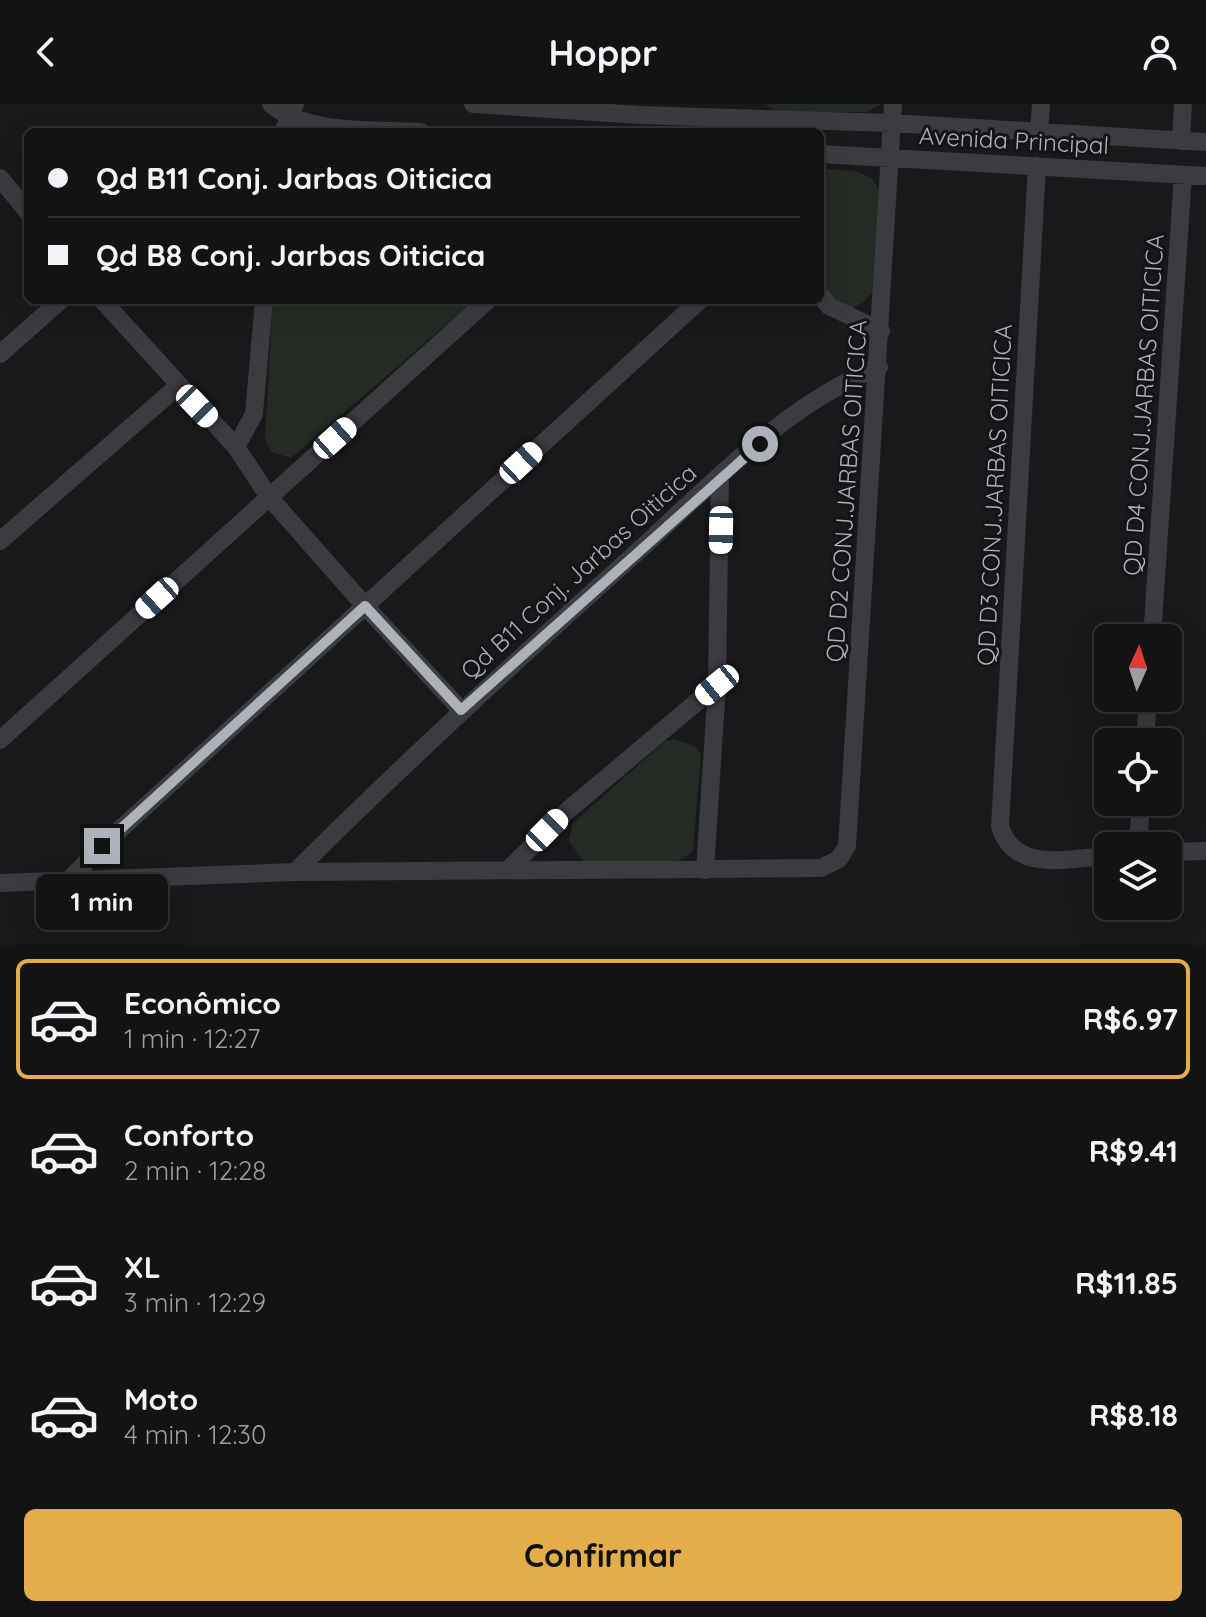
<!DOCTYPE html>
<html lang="pt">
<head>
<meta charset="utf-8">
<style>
	:root { --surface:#131314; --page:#202022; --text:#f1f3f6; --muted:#9d9ea0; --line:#323234; --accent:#e3ae49 }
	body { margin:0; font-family:Quicksand,sans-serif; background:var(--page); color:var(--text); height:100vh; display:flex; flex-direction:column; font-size:30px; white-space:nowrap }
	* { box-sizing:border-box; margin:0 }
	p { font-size:26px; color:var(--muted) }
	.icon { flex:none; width:44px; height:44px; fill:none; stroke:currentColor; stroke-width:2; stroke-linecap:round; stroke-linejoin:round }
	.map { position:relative; height:841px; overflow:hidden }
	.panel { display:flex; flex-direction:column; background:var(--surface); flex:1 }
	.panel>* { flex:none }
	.guide { position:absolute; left:24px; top:24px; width:800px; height:176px; border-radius:12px; box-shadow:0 8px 32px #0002,0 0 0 2px var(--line); display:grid; align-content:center; height:176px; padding:0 24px; background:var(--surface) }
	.needle { width:52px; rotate:3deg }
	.tools { position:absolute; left:1094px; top:520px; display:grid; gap:16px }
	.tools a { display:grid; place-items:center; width:88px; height:88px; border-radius:12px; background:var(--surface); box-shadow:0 8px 32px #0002,0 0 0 2px var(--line); font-size:40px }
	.end { position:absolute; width:36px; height:36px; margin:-18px; border:10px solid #adb1ba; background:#111; box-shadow:0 0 0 4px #111 }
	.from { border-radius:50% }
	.bubble { position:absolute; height:56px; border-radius:12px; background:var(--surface); box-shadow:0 8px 32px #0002,0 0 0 2px var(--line); font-size:26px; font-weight:700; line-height:56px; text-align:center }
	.car { position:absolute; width:24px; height:48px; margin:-24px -12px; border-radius:10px; box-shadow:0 0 6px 2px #0007; background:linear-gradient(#fff 24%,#345 0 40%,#fff 0 76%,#345 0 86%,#fff 0) }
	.guide b { display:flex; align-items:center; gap:28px; height:76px; font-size:30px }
	.guide b+b { border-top:2px solid var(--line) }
	.guide i { width:20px; height:20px; background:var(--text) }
	ul { padding:14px 0 0; list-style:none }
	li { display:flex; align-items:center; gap:24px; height:120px; margin:0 16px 12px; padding:0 8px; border:4px solid transparent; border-radius:12px }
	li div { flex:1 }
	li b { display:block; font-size:30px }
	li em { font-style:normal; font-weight:700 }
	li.on { border-color:var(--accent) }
	li>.icon { width:72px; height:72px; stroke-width:1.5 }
	.button { display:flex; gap:16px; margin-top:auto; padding:16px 24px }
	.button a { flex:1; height:92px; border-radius:12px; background:var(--accent); color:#111; font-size:32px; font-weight:700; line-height:92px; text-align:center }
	header { display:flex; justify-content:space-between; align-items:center; height:104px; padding:0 24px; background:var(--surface); font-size:36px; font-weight:700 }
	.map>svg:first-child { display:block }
	.green { fill:#232b24 }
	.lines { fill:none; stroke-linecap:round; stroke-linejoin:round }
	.minor { stroke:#3b3b40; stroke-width:18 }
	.route { stroke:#adb1ba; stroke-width:10 }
	.labels { text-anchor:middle; stroke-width:6; stroke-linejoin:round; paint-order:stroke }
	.street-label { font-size:24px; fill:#adb1ba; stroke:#141416 }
</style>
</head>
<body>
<header><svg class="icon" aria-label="back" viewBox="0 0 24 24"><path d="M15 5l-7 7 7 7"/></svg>Hoppr<svg class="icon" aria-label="person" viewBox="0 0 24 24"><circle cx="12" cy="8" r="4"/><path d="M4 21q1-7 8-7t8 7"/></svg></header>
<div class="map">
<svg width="1206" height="841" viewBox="0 0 1206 841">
	<rect width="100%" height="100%" fill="#19191b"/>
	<path class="green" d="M 766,0 L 881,0 L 867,8 L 775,8 Z
		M 820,65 C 842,67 870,62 879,87 L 872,189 C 852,215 839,202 820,186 Z
		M 273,196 L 475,196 L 291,354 L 271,348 L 265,335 Z
		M 675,635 L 694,642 L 701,650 L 693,747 L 677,758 L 584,758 L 569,737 L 572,720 L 665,637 Z"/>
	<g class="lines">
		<path class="minor" d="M 271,0 C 309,32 374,25 421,28
			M 473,0 L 639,11 L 892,19 L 1206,38
			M 283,28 L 295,0
			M 1039,28 L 1041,0
			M 1181,37 L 1183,0
			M 820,50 L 1206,72
			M 1037,62 L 1000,722 C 1014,770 1069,754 1108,752
			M 0,74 L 28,108
			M 820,191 L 829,202 L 881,227
			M 102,196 L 236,343 L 269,393 L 365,502 L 461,606
			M 0,250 L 61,196
			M 236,343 L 254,310 L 264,196
			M 0,437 L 178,282
			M 1152,534 L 1183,71
			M 0,636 L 488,196
			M 1145,638 L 1148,594
			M 1138,742 L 1141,698
			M 1168,748 L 1206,747
			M 509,765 L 567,707 L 717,581
			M 705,766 L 717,581 L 720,373
			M 295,768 C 405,658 520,553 636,449 C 710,382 785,300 879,263
			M 68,777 L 102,742 L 700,196
			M 0,779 L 295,768 L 821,764 L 839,755 L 847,742 L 893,0"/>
	</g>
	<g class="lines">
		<path class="route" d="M 102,742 L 365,502 L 461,606 L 760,340"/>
	</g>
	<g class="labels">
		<g class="street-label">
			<text transform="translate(1014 37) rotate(3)" y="8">Avenida Principal</text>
			<text transform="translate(1144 301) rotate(-86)" y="8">QD D4 CONJ.JARBAS OITICICA</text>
			<text transform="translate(847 387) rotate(-86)" y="8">QD D2 CONJ.JARBAS OITICICA</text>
			<text transform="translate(995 391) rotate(-87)" y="8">QD D3 CONJ.JARBAS OITICICA</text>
			<text transform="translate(579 468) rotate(-42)" y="8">Qd B11 Conj. Jarbas Oiticica</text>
		</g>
	</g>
</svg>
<div class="tools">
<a><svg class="needle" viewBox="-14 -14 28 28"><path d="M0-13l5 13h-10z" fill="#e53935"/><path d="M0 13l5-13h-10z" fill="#9d9ea0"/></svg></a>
<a><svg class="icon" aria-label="locate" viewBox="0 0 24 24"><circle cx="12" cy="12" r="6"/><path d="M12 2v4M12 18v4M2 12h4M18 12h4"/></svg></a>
<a><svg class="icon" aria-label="layers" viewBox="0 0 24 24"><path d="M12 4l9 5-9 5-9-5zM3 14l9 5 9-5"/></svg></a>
</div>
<i class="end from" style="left:760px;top:340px"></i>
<i class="end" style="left:102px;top:742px"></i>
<div class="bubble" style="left:36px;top:770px;width:132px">1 min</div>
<i class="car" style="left:197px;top:302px;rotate:136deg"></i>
<i class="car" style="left:335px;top:334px;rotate:48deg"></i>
<i class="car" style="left:521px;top:359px;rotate:47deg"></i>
<i class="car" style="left:721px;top:426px;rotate:181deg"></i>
<i class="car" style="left:157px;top:494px;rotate:228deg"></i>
<i class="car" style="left:717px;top:581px;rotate:231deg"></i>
<i class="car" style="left:547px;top:726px;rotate:45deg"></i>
<div class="guide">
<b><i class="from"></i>Qd B11 Conj. Jarbas Oiticica</b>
<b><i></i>Qd B8 Conj. Jarbas Oiticica</b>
</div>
</div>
<section class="panel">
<ul>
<li class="on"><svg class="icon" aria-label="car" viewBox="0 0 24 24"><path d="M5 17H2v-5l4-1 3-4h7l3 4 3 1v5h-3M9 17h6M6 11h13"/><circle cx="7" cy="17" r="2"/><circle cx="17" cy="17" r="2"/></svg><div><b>Econômico</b><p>1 min · 12:27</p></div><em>R$6.97</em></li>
<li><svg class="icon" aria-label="car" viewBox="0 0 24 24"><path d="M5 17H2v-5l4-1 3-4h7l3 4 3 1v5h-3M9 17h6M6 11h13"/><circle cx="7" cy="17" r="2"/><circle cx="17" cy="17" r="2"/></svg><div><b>Conforto</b><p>2 min · 12:28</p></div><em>R$9.41</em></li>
<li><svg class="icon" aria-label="car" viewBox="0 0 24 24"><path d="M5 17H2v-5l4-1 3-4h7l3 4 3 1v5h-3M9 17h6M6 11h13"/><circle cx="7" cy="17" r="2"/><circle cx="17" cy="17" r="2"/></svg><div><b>XL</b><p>3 min · 12:29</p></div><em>R$11.85</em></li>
<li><svg class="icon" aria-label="car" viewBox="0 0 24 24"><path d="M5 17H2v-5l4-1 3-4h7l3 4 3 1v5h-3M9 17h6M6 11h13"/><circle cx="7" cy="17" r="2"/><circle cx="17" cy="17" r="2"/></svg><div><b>Moto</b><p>4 min · 12:30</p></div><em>R$8.18</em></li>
</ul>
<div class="button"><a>Confirmar</a></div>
</section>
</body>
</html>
